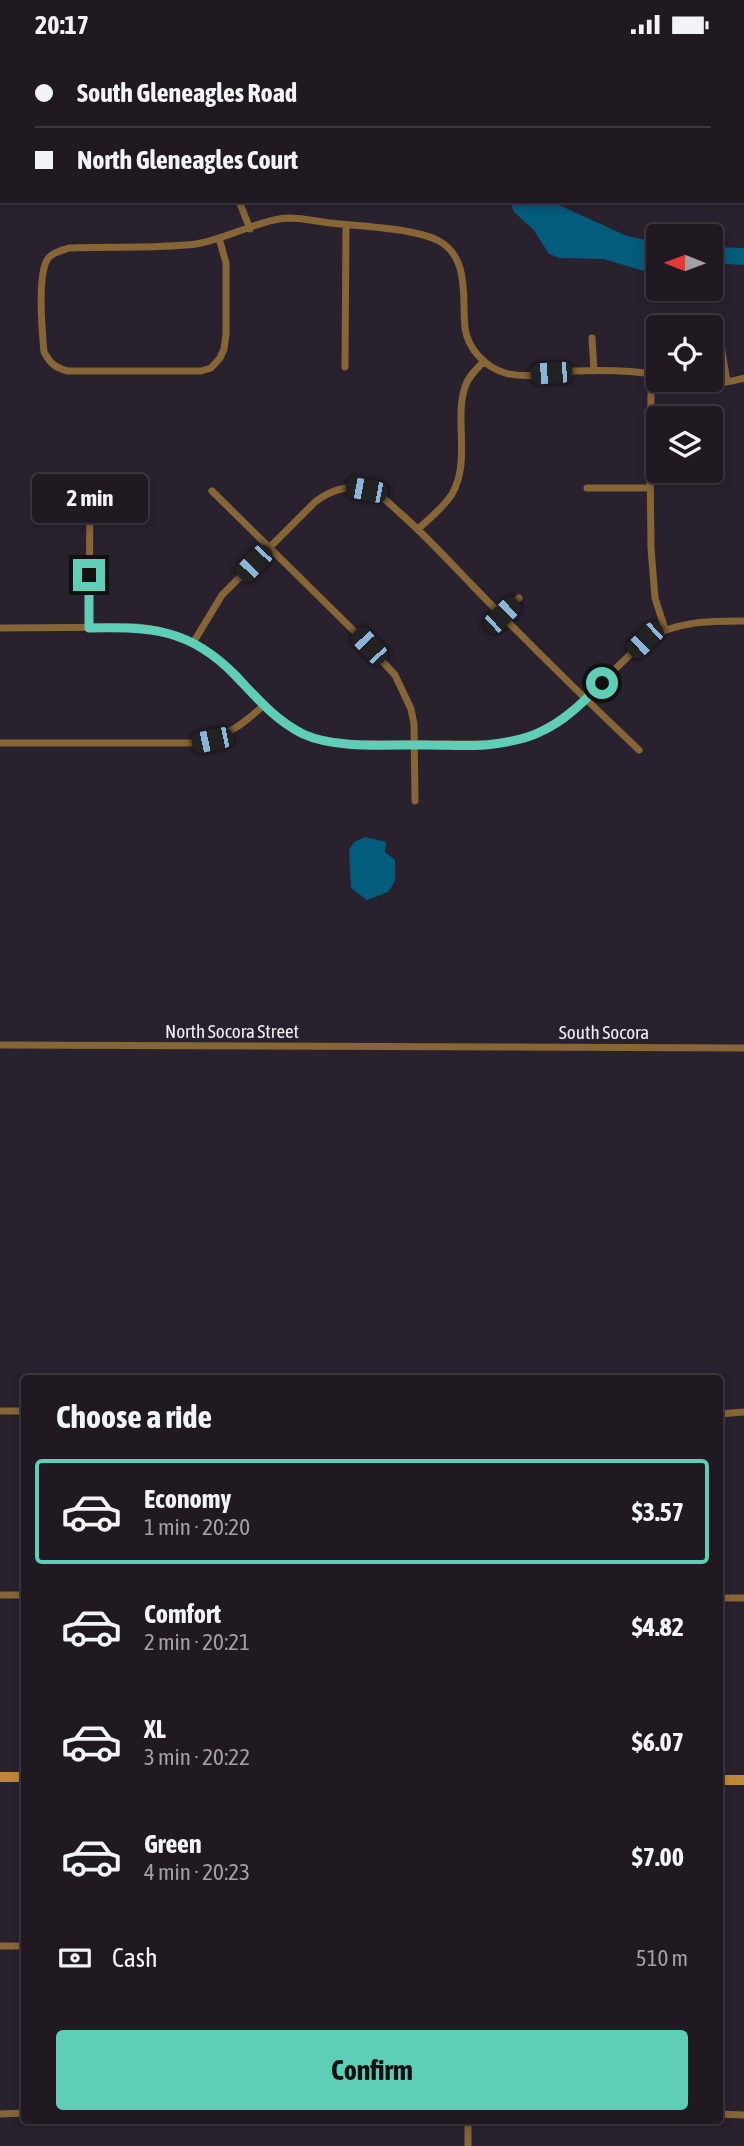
<!DOCTYPE html>
<html lang="en">
<head>
<meta charset="utf-8">
<style>
	:root { --surface:#201922; --page:#28222a; --text:#f1f3f6; --muted:#a2a0a5; --line:#3d3840; --accent:#5eceb7 }
	body { margin:0; font-family:"Asap Condensed",sans-serif; background:var(--page); color:var(--text); height:100vh; display:flex; flex-direction:column; font-size:26px; white-space:nowrap }
	* { box-sizing:border-box; margin:0 }
	p { font-size:23px; color:var(--muted) }
	.icon { flex:none; width:38px; height:38px; fill:none; stroke:currentColor; stroke-width:2; stroke-linecap:round; stroke-linejoin:round }
	.map { position:relative; flex:1; overflow:hidden }
	.side { position:absolute; left:21px; top:1326px; width:702px; height:749px; display:flex; flex-direction:column; background:var(--surface); border-radius:7px; box-shadow:0 4px 10px #0003,0 0 0 2px var(--line) }
	.side>* { flex:none }
	.guide { position:absolute; left:0px; top:0px; width:746px; height:154px; box-shadow:0 4px 10px #0003,0 0 0 2px var(--line); display:grid; align-content:center; height:154px; padding:0 35px; background:var(--surface) }
	.needle { width:46px; rotate:271deg }
	.controls { position:absolute; left:646px; top:175px; display:grid; gap:14px }
	.controls a { display:grid; place-items:center; width:77px; height:77px; border-radius:7px; background:var(--surface); box-shadow:0 4px 10px #0003,0 0 0 2px var(--line); font-size:35px }
	.end { position:absolute; width:32px; height:32px; margin:-16px; border:9px solid #5eceb7; background:#111; box-shadow:0 0 0 4px #111 }
	.from { border-radius:50% }
	.bubble { position:absolute; height:49px; border-radius:7px; background:var(--surface); box-shadow:0 4px 10px #0003,0 0 0 2px var(--line); font-size:23px; font-weight:700; line-height:49px; text-align:center }
	.car { position:absolute; width:21px; height:42px; margin:-21px -10px; border-radius:9px; box-shadow:0 0 5px 2px #0007; background:linear-gradient(#222 24%,#8ab4d8 0 40%,#222 0 76%,#8ab4d8 0 86%,#222 0) }
	.guide b { display:flex; align-items:center; gap:24px; height:66px; font-size:26px }
	.guide b+b { border-top:2px solid var(--line) }
	.guide i { width:18px; height:18px; background:var(--text) }
	ul { padding:0; list-style:none }
	li { display:flex; align-items:center; gap:21px; height:105px; margin:0 14px 10px; padding:0 21px; border:4px solid transparent; border-radius:7px }
	li div { flex:1 }
	li b { display:block; font-size:26px }
	li em { font-style:normal; font-weight:700 }
	li.active { border-color:var(--accent) }
	li>.icon { width:63px; height:63px; stroke-width:1.5 }
	h2 { padding:0 35px; font-size:32px; line-height:84px }
	.pay { display:flex; align-items:center; gap:18px; height:77px; padding:0 35px; font-size:26px }
	.pay p { margin-inline-start:auto }
	.button { display:flex; gap:14px; margin-top:auto; padding:14px 35px }
	.button a { flex:1; height:80px; border-radius:7px; background:var(--accent); color:#111; font-size:28px; font-weight:700; line-height:80px; text-align:center }
	.status { display:flex; justify-content:space-between; align-items:center; height:49px; padding:0 35px; background:var(--surface); direction:ltr }
	.status svg { height:19px; fill:currentColor }
	.map>svg:first-child { display:block }
	.water { fill:#035c7b }
	.lines { fill:none; stroke-linecap:round; stroke-linejoin:round }
	.street { stroke:#866537; stroke-width:7 }
	.secondary { stroke:#be8839; stroke-width:10 }
	.route { stroke:#5eceb7; stroke-width:9 }
	.labels { text-anchor:middle; stroke-width:5; stroke-linejoin:round; paint-order:stroke }
	.street-label { font-size:19px; fill:#f3edf6; stroke:#2a212e }
</style>
</head>
<body>
<div class="status"><b>20:17</b><svg viewBox="0 0 49 12"><path d="M0 12V9h3v3zM5 12V6h3v6zM10 12V3h3v9zM15 12V0h3v12zM26 1h20v11H26zM47 4h2v5h-2z"/></svg></div>
<div class="map">
<svg width="744" height="2097" viewBox="0 0 744 2097">
	<rect width="100%" height="100%" fill="#2a212e"/>
	<path class="water" d="M 510,152 L 550,152 L 627,187 L 658,193 L 658,226 L 603,210 L 560,209 L 549,205 L 533,180 L 514,163 Z
		M 711,198 L 744,199 L 744,216 L 711,214 Z
		M 365,788 L 386,793 L 385,803 L 395,811 L 395,832 L 388,843 L 367,851 L 351,839 L 349,801 L 354,793 Z"/>
	<g class="lines">
		<path class="street" d="M 455,2 L 455,0
			M 0,81 L 2,81
			M 239,152 L 250,180
			M 219,189 L 226,214 L 226,285 L 224,300 L 220,309 L 211,319 L 201,322 L 68,322 C 55,319 50,314 44,303 C 42,282 38,232 46,213 C 50,204 60,202 69,199 C 111,197 154,200 196,195 C 227,190 258,171 288,169 C 301,169 316,172 330,174 C 359,177 414,179 439,192 C 470,209 462,250 465,279 C 468,300 485,318 505,324 C 526,330 553,324 574,322 C 602,321 630,321 658,326
			M 592,289 L 594,322
			M 720,290 L 727,333
			M 345,318 L 346,176
			M 655,326 L 651,345 L 650,410 L 651,499 L 655,549 L 665,580
			M 681,331 C 702,335 723,335 744,329
			M 587,439 L 650,439
			M 212,442 L 355,583 L 395,626 L 411,660 L 414,675 L 415,752
			M 418,480 C 430,469 444,458 452,445 C 471,412 454,371 465,338 C 468,327 477,320 484,312
			M 502,566 L 519,549
			M 0,579 L 137,578 L 158,581 L 197,596 L 215,607 L 272,665 L 288,676 L 305,686 L 323,692 L 346,695 L 492,695 L 518,691 L 539,684 L 563,671 L 645,591 C 677,572 708,572 744,572
			M 89,579 L 90,448
			M 193,594 L 222,546 L 315,453 C 332,440 354,433 375,444 C 384,448 392,457 400,464 C 425,486 448,511 471,535 C 526,592 582,647 639,701
			M 0,694 L 197,694 C 226,688 242,676 264,656
			M 0,996 L 744,999
			M 0,1362 L 24,1362
			M 719,1365 L 744,1363
			M 0,1546 L 24,1546
			M 719,1549 L 744,1549
			M 0,1897 L 24,1897
			M 0,2065 L 24,2064
			M 719,2065 L 744,2066
			M 468,2072 L 468,2097"/>
		<path class="secondary" d="M 0,1728 L 24,1728
			M 719,1731 L 744,1731"/>
	</g>
	<g class="lines">
		<path class="route" d="M 89,526 L 89,579 C 151,578 189,579 235,626 C 256,648 275,671 303,685 C 338,701 392,695 430,696 C 451,696 473,698 494,695 C 509,693 526,690 540,683 C 565,672 583,653 602,634"/>
	</g>
	<g class="labels">
		<g class="street-label">
			<text x="232" y="989">North Socora Street</text>
			<text x="604" y="990">South Socora</text>
		</g>
	</g>
</svg>
<div class="controls">
<a><svg class="needle" viewBox="-14 -14 28 28"><path d="M0-13l5 13h-10z" fill="#e53935"/><path d="M0 13l5-13h-10z" fill="#a2a0a5"/></svg></a>
<a><svg class="icon" aria-label="locate" viewBox="0 0 24 24"><circle cx="12" cy="12" r="6"/><path d="M12 2v4M12 18v4M2 12h4M18 12h4"/></svg></a>
<a><svg class="icon" aria-label="layers" viewBox="0 0 24 24"><path d="M12 4l9 5-9 5-9-5zM3 14l9 5 9-5"/></svg></a>
</div>
<i class="end from" style="left:602px;top:634px"></i>
<i class="end" style="left:89px;top:526px"></i>
<div class="bubble" style="left:32px;top:425px;width:116px">2 min</div>
<i class="car" style="left:551px;top:324px;rotate:266deg"></i>
<i class="car" style="left:366px;top:441px;rotate:281deg"></i>
<i class="car" style="left:254px;top:514px;rotate:224deg"></i>
<i class="car" style="left:502px;top:566px;rotate:46deg"></i>
<i class="car" style="left:645px;top:591px;rotate:226deg"></i>
<i class="car" style="left:369px;top:597px;rotate:317deg"></i>
<i class="car" style="left:212px;top:691px;rotate:258deg"></i>
<div class="guide">
<b><i class="from"></i>South Gleneagles Road</b>
<b><i></i>North Gleneagles Court</b>
</div>
<section class="side">
<h2>Choose a ride</h2>
<ul>
<li class="active"><svg class="icon" aria-label="car" viewBox="0 0 24 24"><path d="M5 17H2v-5l4-1 3-4h7l3 4 3 1v5h-3M9 17h6M6 11h13"/><circle cx="7" cy="17" r="2"/><circle cx="17" cy="17" r="2"/></svg><div><b>Economy</b><p>1 min · 20:20</p></div><em>$3.57</em></li>
<li><svg class="icon" aria-label="car" viewBox="0 0 24 24"><path d="M5 17H2v-5l4-1 3-4h7l3 4 3 1v5h-3M9 17h6M6 11h13"/><circle cx="7" cy="17" r="2"/><circle cx="17" cy="17" r="2"/></svg><div><b>Comfort</b><p>2 min · 20:21</p></div><em>$4.82</em></li>
<li><svg class="icon" aria-label="car" viewBox="0 0 24 24"><path d="M5 17H2v-5l4-1 3-4h7l3 4 3 1v5h-3M9 17h6M6 11h13"/><circle cx="7" cy="17" r="2"/><circle cx="17" cy="17" r="2"/></svg><div><b>XL</b><p>3 min · 20:22</p></div><em>$6.07</em></li>
<li><svg class="icon" aria-label="car" viewBox="0 0 24 24"><path d="M5 17H2v-5l4-1 3-4h7l3 4 3 1v5h-3M9 17h6M6 11h13"/><circle cx="7" cy="17" r="2"/><circle cx="17" cy="17" r="2"/></svg><div><b>Green</b><p>4 min · 20:23</p></div><em>$7.00</em></li>
</ul>
<div class="pay"><svg class="icon" aria-label="cash" viewBox="0 0 24 24"><path d="M3 7h18v10H3z"/><circle cx="12" cy="12" r="2"/></svg>Cash<p>510 m</p></div>
<div class="button"><a>Confirm</a></div>
</section>
</div>
</body>
</html>
